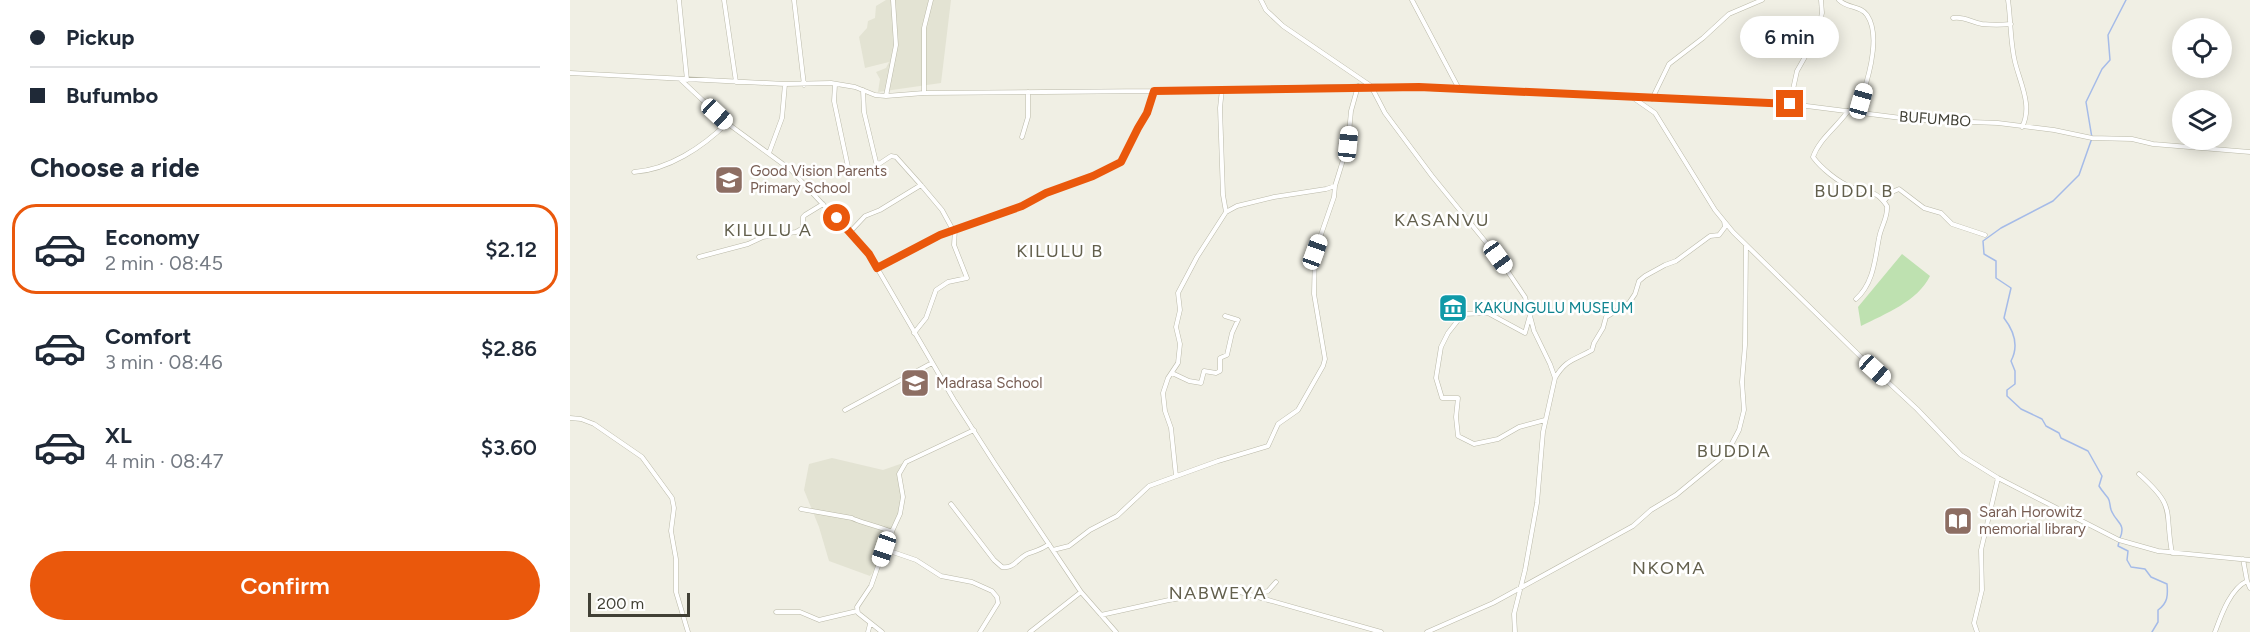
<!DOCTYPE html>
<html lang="en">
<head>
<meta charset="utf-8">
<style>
	:root { --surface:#fff; --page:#f2f2f3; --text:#1f2937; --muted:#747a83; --line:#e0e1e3; --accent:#ea580c }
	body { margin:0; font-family:Figtree,sans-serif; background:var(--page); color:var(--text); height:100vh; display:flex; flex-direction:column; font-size:22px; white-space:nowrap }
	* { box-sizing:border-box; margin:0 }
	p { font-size:20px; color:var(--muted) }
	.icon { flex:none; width:33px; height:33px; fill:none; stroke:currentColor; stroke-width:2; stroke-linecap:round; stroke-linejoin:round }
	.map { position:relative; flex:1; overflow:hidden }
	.panel { display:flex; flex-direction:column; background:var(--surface); width:570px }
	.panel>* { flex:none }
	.banner { display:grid; align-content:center; height:132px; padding:0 30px; background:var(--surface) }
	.fabs { position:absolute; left:1602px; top:18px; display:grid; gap:12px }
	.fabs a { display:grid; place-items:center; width:60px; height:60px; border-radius:50%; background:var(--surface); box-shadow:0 3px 15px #0003; font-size:30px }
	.scale { position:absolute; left:18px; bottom:15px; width:102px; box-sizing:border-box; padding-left:6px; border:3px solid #414035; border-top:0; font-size:16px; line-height:21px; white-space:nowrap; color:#414035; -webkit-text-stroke:4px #fff; paint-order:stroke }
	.end { position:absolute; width:27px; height:27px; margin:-14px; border:8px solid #ea580c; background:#fff; box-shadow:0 0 0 3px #fff }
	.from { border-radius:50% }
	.bubble { position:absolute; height:42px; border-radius:21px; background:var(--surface); box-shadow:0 3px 15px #0003; font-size:20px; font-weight:600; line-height:42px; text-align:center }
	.car { position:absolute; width:18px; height:36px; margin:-18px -9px; border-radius:8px; box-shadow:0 0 4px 2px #0007; background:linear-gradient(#fff 24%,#345 0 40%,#fff 0 76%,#345 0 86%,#fff 0) }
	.banner b { display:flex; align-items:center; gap:21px; height:57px; font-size:22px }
	.banner b+b { border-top:2px solid var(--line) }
	.banner i { width:15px; height:15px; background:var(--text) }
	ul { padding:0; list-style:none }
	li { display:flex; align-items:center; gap:18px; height:90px; margin:0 12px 9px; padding:0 18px; border:3px solid transparent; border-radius:24px }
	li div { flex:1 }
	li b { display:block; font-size:22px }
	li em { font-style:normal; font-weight:600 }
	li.selected { border-color:var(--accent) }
	li>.icon { width:54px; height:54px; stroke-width:1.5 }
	h2 { padding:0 30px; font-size:27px; line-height:72px }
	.cta { display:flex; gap:12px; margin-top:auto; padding:12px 30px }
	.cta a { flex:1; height:69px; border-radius:36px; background:var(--accent); color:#fff; font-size:24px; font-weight:600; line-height:69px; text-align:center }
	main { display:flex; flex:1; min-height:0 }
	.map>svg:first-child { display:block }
	.residential { fill:#e3e3d3 }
	.green { fill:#bee1b0 }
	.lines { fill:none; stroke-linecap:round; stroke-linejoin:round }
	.stream { stroke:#a5bbe8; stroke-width:1.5 }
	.minor-casing { stroke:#bab9a8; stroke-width:5 }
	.minor { stroke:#fff; stroke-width:4 }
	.route { stroke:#ea580c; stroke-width:8 }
	.labels { text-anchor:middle; stroke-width:5; stroke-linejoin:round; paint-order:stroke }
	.street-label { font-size:15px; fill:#414035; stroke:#fff }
	.education-label { font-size:15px; fill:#785e54; stroke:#fff; text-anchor:start }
	.culture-label { font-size:15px; fill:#0d838f; stroke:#fff; text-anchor:start }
	.quarter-label { font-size:18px; letter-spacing:1.5px; fill:#63604d; stroke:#fff }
</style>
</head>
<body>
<main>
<section class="panel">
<div class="banner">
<b><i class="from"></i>Pickup</b>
<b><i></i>Bufumbo</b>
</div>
<h2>Choose a ride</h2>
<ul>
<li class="selected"><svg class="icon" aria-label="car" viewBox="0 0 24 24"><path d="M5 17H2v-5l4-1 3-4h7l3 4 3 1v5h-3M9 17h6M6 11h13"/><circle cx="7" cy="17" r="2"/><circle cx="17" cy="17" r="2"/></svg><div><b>Economy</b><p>2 min · 08:45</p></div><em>$2.12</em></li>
<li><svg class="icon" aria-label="car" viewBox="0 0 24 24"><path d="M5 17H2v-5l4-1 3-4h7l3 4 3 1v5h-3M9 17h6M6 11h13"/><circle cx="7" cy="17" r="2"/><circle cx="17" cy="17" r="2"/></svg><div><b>Comfort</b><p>3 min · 08:46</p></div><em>$2.86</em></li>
<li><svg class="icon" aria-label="car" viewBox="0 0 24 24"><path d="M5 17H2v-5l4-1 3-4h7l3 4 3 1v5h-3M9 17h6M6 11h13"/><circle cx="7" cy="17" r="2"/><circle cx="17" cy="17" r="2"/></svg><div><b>XL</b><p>4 min · 08:47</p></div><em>$3.60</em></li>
</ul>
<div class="cta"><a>Confirm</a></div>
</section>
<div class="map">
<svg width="1680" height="632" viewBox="0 0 1680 632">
	<rect width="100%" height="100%" fill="#f0efe4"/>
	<path class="residential" d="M 316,0 L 381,0 L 371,83 L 308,92 L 310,79 L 306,72 L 316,68 L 319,62 L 295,68 L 289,37 L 297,28 L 298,21 L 305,18 L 306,6 Z
		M 262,458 L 313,470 L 336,462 L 329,474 L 333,497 L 329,517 L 309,564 L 300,576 L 259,561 L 249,527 L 234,490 L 239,464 Z"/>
	<path class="green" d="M 1332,254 L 1360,276 C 1348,301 1315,314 1291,326 L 1288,307 Z"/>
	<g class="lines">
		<path class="stream" d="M 1550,538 C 1556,524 1547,523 1542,512 C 1539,507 1541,502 1538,498 C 1535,494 1532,491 1529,486 L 1532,476 L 1518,451 L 1491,438 L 1489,433 L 1476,426 L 1472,419 L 1451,409 L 1437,396 L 1437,390 L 1445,384 L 1445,371 L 1441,361 C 1449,346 1444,331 1434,318 L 1441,288 L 1426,278 L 1426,261 L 1414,254 L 1413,241 L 1431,228 L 1483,201 L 1509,175 L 1522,138 L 1516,102 L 1532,69 L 1540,60 L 1538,35 L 1556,0
			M 1549,542 L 1548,546 L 1558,551 L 1557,560 L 1561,567 L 1575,569 L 1581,577 L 1597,584 C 1598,595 1598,603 1588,610 L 1588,622 L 1582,632"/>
		<g class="minor-casing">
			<path id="minor" d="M 109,0 L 117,80
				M 154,0 L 166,82
				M 224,0 L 234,85
				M 691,0 L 696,10 L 713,26 L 801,86 L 815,113 L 862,176 L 928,257 L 955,297 L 964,331 L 980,364 L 985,378 L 973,432 L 967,503 L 955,570 L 944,614 L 945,632
				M 842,0 L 889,89
				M 1269,0 C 1278,9 1290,5 1297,15 C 1313,38 1295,89 1287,112
				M 1438,0 C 1441,20 1440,42 1445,62 C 1450,83 1463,106 1452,127
				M 1383,18 C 1394,16 1401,22 1412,24 C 1422,25 1431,25 1441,24
				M 0,73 L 215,84 L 261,83 L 285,87 L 305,95 L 316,96 L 354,93 L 584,91 L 801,86 L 1062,97 L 1085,113 L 1145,210 L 1163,232 L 1291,357 L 1347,409 L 1391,455 L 1428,478 L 1549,540 L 1588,551 L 1680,560
				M 111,80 L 157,123 L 221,170 L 299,254 L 384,400 L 425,464 L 511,592 L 546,632
				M 265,85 L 264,101 L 278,167
				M 652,89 L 650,108 L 653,195 L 656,212
				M 293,90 L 294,112 L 306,162 L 309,164 L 321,156 L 326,157 L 351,185
				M 354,93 L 354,28 L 361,0
				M 316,96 L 326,45 L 323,0
				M 1064,97 L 1213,103 L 1347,120 L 1428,123 L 1484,130 L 1522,138 L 1562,139 L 1583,144 L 1680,152
				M 1082,99 L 1099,64 L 1133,38 L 1159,14 L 1192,0
				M 1220,103 L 1227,71 L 1244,41 L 1249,26 L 1252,13 L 1251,0
				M 1278,111 C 1267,127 1249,139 1243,157 C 1251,168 1268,182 1281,187 C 1297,194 1305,188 1317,206 C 1318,218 1311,226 1309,238 C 1305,258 1304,283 1286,299
				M 452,137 L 458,117 L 458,92
				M 199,153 L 212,118 L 215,84
				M 64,172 C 98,170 133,147 157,123
				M 1314,201 L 1322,192 L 1329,189 L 1354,208 L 1371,213 L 1382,224 L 1415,235
				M 280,232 L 295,216 L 310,210 L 351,185 L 372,210 L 383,230
				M 129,257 L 178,244 L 193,237 L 226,232 L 233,228 L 233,217 L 235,215 L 253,204
				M 307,268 L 370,235 L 452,206 L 476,193 L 533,172 L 551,162 L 577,113 L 584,91
				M 960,315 L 955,333 L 918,313 L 893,314 L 878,333 L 871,347 L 866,378 L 872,398 L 888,398 L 886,417 L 888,436 L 904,444 L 928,439 L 949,427 L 975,420
				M 344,333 L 356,318 L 366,290 L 378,282 L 397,278 L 384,245 L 385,229
				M 602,373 L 619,381 L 631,383 L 634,371 L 646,373 L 650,371 L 650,358 L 657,355 L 662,333 L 668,320 L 655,316
				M 985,378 C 996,359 1005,360 1022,350 L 1024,343 L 1033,328 L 1036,317 L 1059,303 L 1065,294 L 1069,281 L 1075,276 L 1095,265 L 1106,261 L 1140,236 L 1149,235 L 1155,227 L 1154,221
				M 275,410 L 362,363
				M 0,418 L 11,419 L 24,424 L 72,457 L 102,498 L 104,508 L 101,531 L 106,559 L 106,592 L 118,632
				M 1569,474 C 1607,508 1594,509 1602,553
				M 606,476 L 601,428 L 595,411 L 593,393 L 598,378 L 608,363 L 610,344 L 606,327 L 610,310 L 608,293 L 627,257 L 656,212 L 667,206 L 704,197 L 756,189 L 765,186
				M 381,504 L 424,560 L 432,567 C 444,569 447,559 457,554 C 465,551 471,550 479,544
				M 231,509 L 282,518 C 286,521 314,528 322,532
				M 314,549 L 346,560 L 371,576 L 402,582 L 422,591 L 427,597 L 428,603 L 410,632
				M 483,550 L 499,546 L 520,530 L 547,516 L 579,486 L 648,461 L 698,446 L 708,424 L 728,410 L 753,366 L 755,359 L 744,294 L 745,252 L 764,197 L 765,186 L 778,144 L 781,111 L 788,86
				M 1673,559 L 1677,581 L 1680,588
				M 683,596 L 698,591 L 706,582
				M 206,612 L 230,612 L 249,620 L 287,611
				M 531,615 L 599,600 L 663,590 L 811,632
				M 298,632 L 300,624
				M 312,632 L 288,613 L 287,607 L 301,586 L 314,549 L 330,514 L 333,497 L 329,474 L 336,462 L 404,430
				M 460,632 L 511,592
				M 857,632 L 923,603 L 1063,526 L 1081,510 L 1106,495 L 1151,458 L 1159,449 L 1169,430 L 1174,410 L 1172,382 L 1175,345 L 1176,246
				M 1407,632 L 1404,623 L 1412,590 L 1411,550 L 1428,478
				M 1645,632 C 1651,616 1660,589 1677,581"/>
		</g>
		<use href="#minor" class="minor"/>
	</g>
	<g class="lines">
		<path class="route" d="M 267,218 L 299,254 L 307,268 L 370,235 L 452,206 L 476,193 L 523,176 L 551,162 L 568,128 L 577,113 L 584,91 L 849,87 L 1220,104"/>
	</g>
	<defs>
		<g id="school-square" transform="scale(1.5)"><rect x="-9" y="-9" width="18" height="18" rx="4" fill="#8d6e63" stroke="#fff"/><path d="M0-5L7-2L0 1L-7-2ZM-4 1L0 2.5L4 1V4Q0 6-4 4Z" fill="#fff"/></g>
		<g id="museum-square" transform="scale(1.5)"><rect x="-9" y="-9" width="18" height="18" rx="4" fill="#0f9aa8" stroke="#fff"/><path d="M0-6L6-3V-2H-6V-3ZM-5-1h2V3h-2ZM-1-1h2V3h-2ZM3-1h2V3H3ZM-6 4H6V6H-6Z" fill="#fff"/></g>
		<g id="library-square" transform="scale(1.5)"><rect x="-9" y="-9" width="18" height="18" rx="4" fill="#8d6e63" stroke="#fff"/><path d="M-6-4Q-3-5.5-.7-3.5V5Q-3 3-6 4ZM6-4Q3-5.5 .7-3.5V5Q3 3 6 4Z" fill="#fff"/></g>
	</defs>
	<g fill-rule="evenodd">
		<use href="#school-square" x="159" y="180"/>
		<use href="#museum-square" x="883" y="308"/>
		<use href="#school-square" x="345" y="383"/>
		<use href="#library-square" x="1388" y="521"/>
	</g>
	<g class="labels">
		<g class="street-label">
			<text transform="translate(1365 119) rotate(4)" y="5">BUFUMBO</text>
		</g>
		<g class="education-label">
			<text x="180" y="176">Good Vision Parents<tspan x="180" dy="17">Primary School</tspan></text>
			<text x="366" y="388">Madrasa School</text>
			<text x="1409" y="517">Sarah Horowitz<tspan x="1409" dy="17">memorial library</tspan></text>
		</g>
		<g class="culture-label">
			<text x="904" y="313">KAKUNGULU MUSEUM</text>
		</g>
		<g class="quarter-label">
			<text x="1284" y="197">BUDDI B</text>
			<text x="872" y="226">KASANVU</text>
			<text x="198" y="236">KILULU A</text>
			<text x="490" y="257">KILULU B</text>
			<text x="1164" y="457">BUDDIA</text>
			<text x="1099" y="574">NKOMA</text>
			<text x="648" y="599">NABWEYA</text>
		</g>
	</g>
</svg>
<div class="fabs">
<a><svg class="icon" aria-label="locate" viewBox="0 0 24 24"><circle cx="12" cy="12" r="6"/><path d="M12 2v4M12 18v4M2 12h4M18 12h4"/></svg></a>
<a><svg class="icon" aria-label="layers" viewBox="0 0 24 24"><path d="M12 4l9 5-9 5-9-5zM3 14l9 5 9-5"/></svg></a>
</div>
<div class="scale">200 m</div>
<i class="end from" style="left:267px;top:218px"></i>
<i class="end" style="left:1220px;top:104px"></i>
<div class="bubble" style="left:1170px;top:16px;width:99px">6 min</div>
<i class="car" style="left:1291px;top:101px;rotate:16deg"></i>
<i class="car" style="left:147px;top:114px;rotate:133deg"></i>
<i class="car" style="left:778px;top:144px;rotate:6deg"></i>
<i class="car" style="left:745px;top:252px;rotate:20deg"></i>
<i class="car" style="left:928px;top:257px;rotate:144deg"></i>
<i class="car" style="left:1305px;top:370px;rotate:132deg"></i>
<i class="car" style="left:314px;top:549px;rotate:199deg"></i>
</div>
</main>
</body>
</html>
